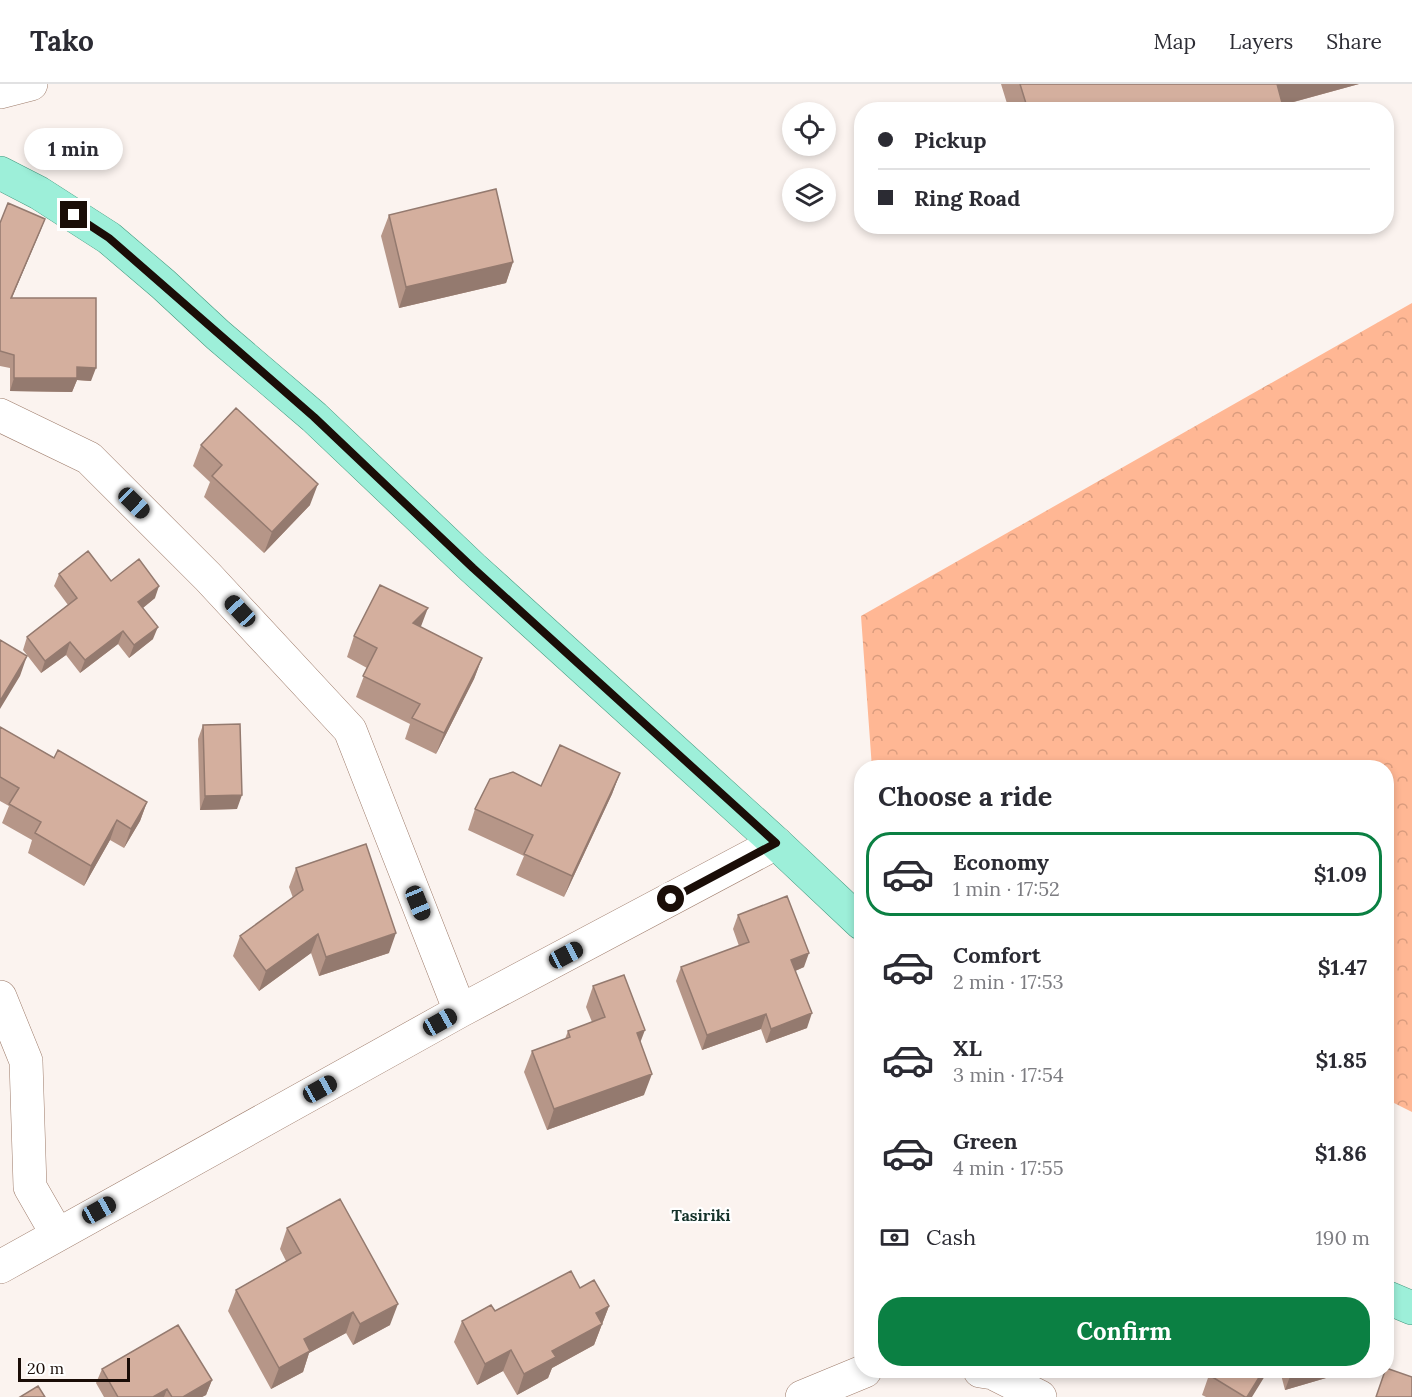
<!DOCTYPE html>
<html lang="en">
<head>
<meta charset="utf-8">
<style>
	:root { --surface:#fff; --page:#f7f7f7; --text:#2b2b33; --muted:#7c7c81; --line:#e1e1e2; --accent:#0b8043 }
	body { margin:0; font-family:Lora,serif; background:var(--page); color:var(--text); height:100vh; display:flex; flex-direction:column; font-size:22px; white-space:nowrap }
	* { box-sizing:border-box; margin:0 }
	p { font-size:20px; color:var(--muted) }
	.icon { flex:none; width:33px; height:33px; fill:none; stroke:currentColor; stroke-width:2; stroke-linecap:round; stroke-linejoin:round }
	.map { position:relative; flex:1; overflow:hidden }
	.side { position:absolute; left:854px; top:676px; width:540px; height:618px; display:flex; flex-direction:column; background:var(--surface); border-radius:24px; box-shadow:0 3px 9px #0003 }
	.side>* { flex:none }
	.banner { position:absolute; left:854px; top:18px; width:540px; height:132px; border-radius:24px; box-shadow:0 3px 9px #0003; display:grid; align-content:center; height:132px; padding:0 24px; background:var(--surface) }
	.buttons { position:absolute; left:782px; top:18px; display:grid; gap:12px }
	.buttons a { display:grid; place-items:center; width:54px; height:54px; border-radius:50%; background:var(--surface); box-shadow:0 3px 9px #0003; font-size:30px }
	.scale { position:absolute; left:18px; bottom:15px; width:112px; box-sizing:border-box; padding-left:6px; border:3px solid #1a0d07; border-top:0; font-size:16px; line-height:21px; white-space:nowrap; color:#1a0d07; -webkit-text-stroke:4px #fff; paint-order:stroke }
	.end { position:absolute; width:27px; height:27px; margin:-14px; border:8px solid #1a0d07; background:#fff; box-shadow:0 0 0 3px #fff }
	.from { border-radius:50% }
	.bubble { position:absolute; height:42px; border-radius:21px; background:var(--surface); box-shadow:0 3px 9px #0003; font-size:20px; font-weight:700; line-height:42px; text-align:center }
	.car { position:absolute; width:18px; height:36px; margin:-18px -9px; border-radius:8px; box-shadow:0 0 4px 2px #0007; background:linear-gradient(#222 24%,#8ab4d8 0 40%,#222 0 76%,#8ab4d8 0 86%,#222 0) }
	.banner b { display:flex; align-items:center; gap:21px; height:57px; font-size:22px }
	.banner b+b { border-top:2px solid var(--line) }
	.banner i { width:15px; height:15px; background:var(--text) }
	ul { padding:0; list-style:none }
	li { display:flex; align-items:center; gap:18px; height:84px; margin:0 12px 9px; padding:0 12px; border:3px solid transparent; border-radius:24px }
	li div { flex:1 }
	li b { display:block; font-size:22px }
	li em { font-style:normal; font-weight:700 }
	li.active { border-color:var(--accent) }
	li>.icon { width:54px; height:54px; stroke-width:1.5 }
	h2 { padding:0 24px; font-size:27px; line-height:72px }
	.pay { display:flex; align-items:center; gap:15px; height:66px; padding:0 24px; font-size:22px }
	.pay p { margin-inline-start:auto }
	.primary-button { display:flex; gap:12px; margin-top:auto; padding:12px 24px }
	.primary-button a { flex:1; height:69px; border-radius:24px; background:var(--accent); color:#fff; font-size:24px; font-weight:700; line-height:69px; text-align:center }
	header { display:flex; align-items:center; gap:36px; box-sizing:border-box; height:84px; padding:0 30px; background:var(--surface); border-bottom:2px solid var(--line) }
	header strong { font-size:28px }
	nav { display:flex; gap:33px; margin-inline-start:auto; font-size:21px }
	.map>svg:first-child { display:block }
	.forest { fill:url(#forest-crowns) }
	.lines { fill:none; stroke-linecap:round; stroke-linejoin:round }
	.minor-casing { stroke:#9e7c6b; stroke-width:34 }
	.major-casing { stroke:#44997f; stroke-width:34 }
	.minor { stroke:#fff; stroke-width:33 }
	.major { stroke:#9defd9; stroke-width:33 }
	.wall { fill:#b69688 }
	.shaded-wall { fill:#947a6f }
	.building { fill:#d4af9e; stroke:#947a6f; stroke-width:1.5 }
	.route { stroke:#1a0d07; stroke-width:8 }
	.labels { text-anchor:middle; stroke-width:4.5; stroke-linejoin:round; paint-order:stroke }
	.neighbourhood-label { font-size:16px; font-weight:bold; fill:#15332b; stroke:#fff }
</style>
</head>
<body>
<header>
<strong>Tako</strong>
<nav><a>Map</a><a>Layers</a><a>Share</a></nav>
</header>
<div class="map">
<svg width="1412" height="1313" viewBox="0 0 1412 1313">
	<defs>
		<pattern id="forest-crowns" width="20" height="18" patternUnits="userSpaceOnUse" patternTransform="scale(1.5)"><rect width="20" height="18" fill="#ffb794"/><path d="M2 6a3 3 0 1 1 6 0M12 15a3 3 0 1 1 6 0" fill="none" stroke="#da9c7e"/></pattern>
	</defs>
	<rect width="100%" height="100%" fill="#fbf3ef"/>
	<path class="forest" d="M 1412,219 L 1412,1028 L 1386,1015 L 1386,684 L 872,684 L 861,532 Z"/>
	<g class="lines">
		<g class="minor-casing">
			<path id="minor" d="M 0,8 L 31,0
				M 0,331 L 89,374 L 208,493 L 350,646 L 460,927
				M 0,913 L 26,977 L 30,1103 L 57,1150
				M 0,1183 L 460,927 L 776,759
				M 980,1287 L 993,1289 L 1040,1313
				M 802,1313 L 865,1287"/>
		</g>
		<g class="major-casing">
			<path id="major" d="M 0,89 L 39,109 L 109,154 L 163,200 L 218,251 L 314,333 L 473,484 L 776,759 L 861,839
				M 1386,1213 L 1412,1224"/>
		</g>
		<use href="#minor" class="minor"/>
		<use href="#major" class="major"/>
	</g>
	<path class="wall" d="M 1001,0 L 1359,0 L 1283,21 L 1284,26 L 1009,26 Z
		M 389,131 L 513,178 L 506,199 L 399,224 L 381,152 Z
		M 45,135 L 12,214 L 91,297 L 77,296 L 72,308 L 10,307 L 10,284 L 0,282 L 0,139 Z
		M 201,361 L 310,421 L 264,469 L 204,413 L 210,398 L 193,382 Z
		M 59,490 L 111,497 L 155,514 L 143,524 L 153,555 L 129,574 L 118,560 L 80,589 L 66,571 L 41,589 L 23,566 L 27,553 L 68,521 L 54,502 Z
		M 421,543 L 482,574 L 474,595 L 436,670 L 405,655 L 410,640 L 356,613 L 367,584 L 347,573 L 354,552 Z
		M 203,641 L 237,725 L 200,726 L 198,655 Z
		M 0,643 L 54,674 L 147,718 L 140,737 L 124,764 L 110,756 L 84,802 L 28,769 L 32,756 L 2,739 L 9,722 L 0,717 Z
		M 620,689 L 612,710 L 564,813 L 516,791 L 524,772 L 468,746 L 475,725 L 541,702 Z
		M 296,784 L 389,869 L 319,892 L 311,869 L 259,907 L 233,872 L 240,852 L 293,814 L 289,803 Z
		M 738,831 L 804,883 L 795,887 L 807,944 L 766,959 L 761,945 L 702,966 L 676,897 L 681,883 L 739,862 L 733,845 Z
		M 593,902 L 640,959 L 644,1011 L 547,1046 L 524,988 L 532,967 L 565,955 L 568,947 L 592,938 L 586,923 Z
		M 287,1144 L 390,1241 L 353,1261 L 346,1249 L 309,1269 L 303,1288 L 271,1305 L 228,1227 L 236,1206 L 286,1177 L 280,1165 Z
		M 580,1204 L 609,1222 L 594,1261 L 552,1284 L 548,1294 L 517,1311 L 503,1287 L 477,1301 L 454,1258 L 462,1237 Z
		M 102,1285 L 212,1296 L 206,1311 L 202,1313 L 104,1313 L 96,1299 Z
		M 1280,1287 L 1329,1287 L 1326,1294 L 1285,1306 Z
		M 1209,1291 L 1252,1313 L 1206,1313 L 1202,1311 Z"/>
	<path class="shaded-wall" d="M 1276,0 L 1359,0 L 1267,25 Z
		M 45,135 L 40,148 L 6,227 L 11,214 Z
		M 513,178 L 506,199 L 399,224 L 406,203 Z
		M 77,283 L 96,284 L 91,297 L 77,296 L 72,308 L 10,307 L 14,294 Z
		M 318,400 L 310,421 L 264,469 L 272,448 Z
		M 159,502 L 155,514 L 134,531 L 138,518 Z
		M 428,524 L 420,545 L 413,539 Z
		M 158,543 L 153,555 L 129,574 L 134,561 Z
		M 123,547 L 118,560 L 80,589 L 85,576 Z
		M 70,558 L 66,571 L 41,589 L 45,577 Z
		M 27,572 L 20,592 L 0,625 L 0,617 Z
		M 482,574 L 474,595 L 436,670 L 444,649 Z
		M 620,689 L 612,710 L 564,813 L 572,792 Z
		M 242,711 L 237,725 L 200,726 L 205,712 Z
		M 147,718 L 140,737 L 124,764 L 131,745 Z
		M 117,736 L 110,756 L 84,802 L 91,782 Z
		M 396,849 L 389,869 L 319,892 L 326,873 Z
		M 318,850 L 311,869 L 259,907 L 266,887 Z
		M 809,869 L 804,883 L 786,891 L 791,876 Z
		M 812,929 L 807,944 L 766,959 L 771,945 Z
		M 766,930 L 761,945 L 702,966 L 707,951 Z
		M 645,946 L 637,967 L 637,949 Z
		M 652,990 L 644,1011 L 547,1046 L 554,1025 Z
		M 398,1220 L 390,1241 L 353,1261 L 360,1240 Z
		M 609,1222 L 594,1261 L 552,1284 L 548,1294 L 517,1311 L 524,1290 L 552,1267 L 596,1229 Z
		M 353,1228 L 346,1249 L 309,1269 L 303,1288 L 271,1305 L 279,1284 L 304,1255 Z
		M 511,1266 L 503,1287 L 477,1301 L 485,1280 Z
		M 1263,1287 L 1268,1287 L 1252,1313 L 1247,1313 Z
		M 1292,1287 L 1329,1287 L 1326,1294 L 1285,1306 Z
		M 212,1296 L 206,1311 L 202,1313 L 183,1313 Z
		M 167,1305 L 164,1313 L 153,1313 Z"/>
	<path class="building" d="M 1020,0 L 1277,0 L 1284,26 L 1028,26 Z
		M 496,105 L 513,178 L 406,203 L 389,131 Z
		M 8,119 L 45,135 L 11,214 L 96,214 L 96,284 L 77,283 L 77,294 L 14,294 L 14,271 L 0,267 L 0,139 Z
		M 236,324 L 318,400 L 272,448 L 212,392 L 222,381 L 201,361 Z
		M 88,467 L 111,497 L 139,475 L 159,502 L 138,518 L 158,543 L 134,561 L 123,547 L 85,576 L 70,558 L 45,577 L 27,553 L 77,514 L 59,490 Z
		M 380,501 L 428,524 L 413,539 L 482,574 L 444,649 L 412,634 L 420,620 L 363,592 L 377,564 L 354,552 Z
		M 0,556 L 27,572 L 0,617 Z
		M 240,640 L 242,711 L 205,712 L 203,641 Z
		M 0,643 L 54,674 L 58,666 L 147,718 L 131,745 L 117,736 L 91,782 L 35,749 L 41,738 L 9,720 L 19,704 L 0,693 Z
		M 560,661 L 620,689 L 572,792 L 524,770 L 533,751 L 475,725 L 490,695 L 513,688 L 541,702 Z
		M 366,760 L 396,849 L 326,873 L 318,850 L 266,887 L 240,852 L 303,806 L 296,784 Z
		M 787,812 L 809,869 L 791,876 L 812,929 L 771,945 L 766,930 L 707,951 L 681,883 L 749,858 L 738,831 Z
		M 624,891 L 645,946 L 637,949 L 652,990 L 554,1025 L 532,967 L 570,953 L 568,947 L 605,933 L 593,902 Z
		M 340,1115 L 398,1220 L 360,1240 L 353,1228 L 304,1255 L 310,1267 L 279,1284 L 236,1206 L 301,1169 L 287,1144 Z
		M 571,1187 L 580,1204 L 594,1196 L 609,1222 L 596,1229 L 602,1240 L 552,1267 L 556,1273 L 524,1290 L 511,1266 L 485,1280 L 462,1237 L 491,1221 L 495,1227 Z
		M 178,1241 L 212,1296 L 183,1313 L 172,1313 L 167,1305 L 153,1313 L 118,1313 L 102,1285 Z
		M 1386,1284 L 1412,1293 L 1412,1313 L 1376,1313 Z
		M 1212,1287 L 1263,1287 L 1247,1313 L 1245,1313 L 1209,1291 Z
		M 38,1302 L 45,1313 L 20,1313 Z"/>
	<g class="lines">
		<path class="route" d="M 74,131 L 109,154 L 314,333 L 473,484 L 776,759 L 671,815"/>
	</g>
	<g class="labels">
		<g class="neighbourhood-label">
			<text x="701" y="1137">Tasiriki</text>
		</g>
	</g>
</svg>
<div class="buttons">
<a><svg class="icon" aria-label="locate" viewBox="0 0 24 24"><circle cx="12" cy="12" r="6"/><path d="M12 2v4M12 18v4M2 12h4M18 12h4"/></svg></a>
<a><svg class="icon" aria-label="layers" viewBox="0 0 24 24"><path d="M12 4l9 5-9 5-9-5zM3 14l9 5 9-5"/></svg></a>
</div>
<div class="scale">20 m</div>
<i class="end from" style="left:671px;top:815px"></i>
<i class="end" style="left:74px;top:131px"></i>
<div class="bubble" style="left:24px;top:44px;width:99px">1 min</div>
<i class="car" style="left:134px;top:419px;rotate:134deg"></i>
<i class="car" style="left:240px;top:527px;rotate:317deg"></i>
<i class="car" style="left:418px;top:819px;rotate:158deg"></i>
<i class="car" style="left:566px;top:871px;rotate:62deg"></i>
<i class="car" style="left:440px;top:938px;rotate:61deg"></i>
<i class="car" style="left:320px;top:1005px;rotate:61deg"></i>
<i class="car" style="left:99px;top:1126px;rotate:61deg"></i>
<div class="banner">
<b><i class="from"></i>Pickup</b>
<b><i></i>Ring Road</b>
</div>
<section class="side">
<h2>Choose a ride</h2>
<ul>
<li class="active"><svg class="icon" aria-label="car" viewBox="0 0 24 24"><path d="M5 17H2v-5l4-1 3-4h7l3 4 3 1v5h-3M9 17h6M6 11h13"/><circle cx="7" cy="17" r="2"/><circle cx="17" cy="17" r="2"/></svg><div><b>Economy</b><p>1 min · 17:52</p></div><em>$1.09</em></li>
<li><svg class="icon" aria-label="car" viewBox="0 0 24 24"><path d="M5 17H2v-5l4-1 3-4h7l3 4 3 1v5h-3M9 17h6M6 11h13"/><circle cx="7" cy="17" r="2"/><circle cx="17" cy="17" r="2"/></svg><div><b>Comfort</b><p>2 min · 17:53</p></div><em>$1.47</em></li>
<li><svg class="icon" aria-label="car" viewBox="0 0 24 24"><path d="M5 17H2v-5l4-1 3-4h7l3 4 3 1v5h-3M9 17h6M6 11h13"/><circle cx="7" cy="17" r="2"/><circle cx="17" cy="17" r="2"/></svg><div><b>XL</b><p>3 min · 17:54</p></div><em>$1.85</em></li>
<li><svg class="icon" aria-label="car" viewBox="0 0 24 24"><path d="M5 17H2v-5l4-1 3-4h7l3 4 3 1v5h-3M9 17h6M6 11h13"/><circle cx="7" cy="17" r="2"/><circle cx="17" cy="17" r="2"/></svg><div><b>Green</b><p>4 min · 17:55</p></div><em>$1.86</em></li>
</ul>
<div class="pay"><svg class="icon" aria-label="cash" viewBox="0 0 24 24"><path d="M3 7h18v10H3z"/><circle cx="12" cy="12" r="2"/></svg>Cash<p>190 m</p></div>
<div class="primary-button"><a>Confirm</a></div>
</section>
</div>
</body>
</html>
